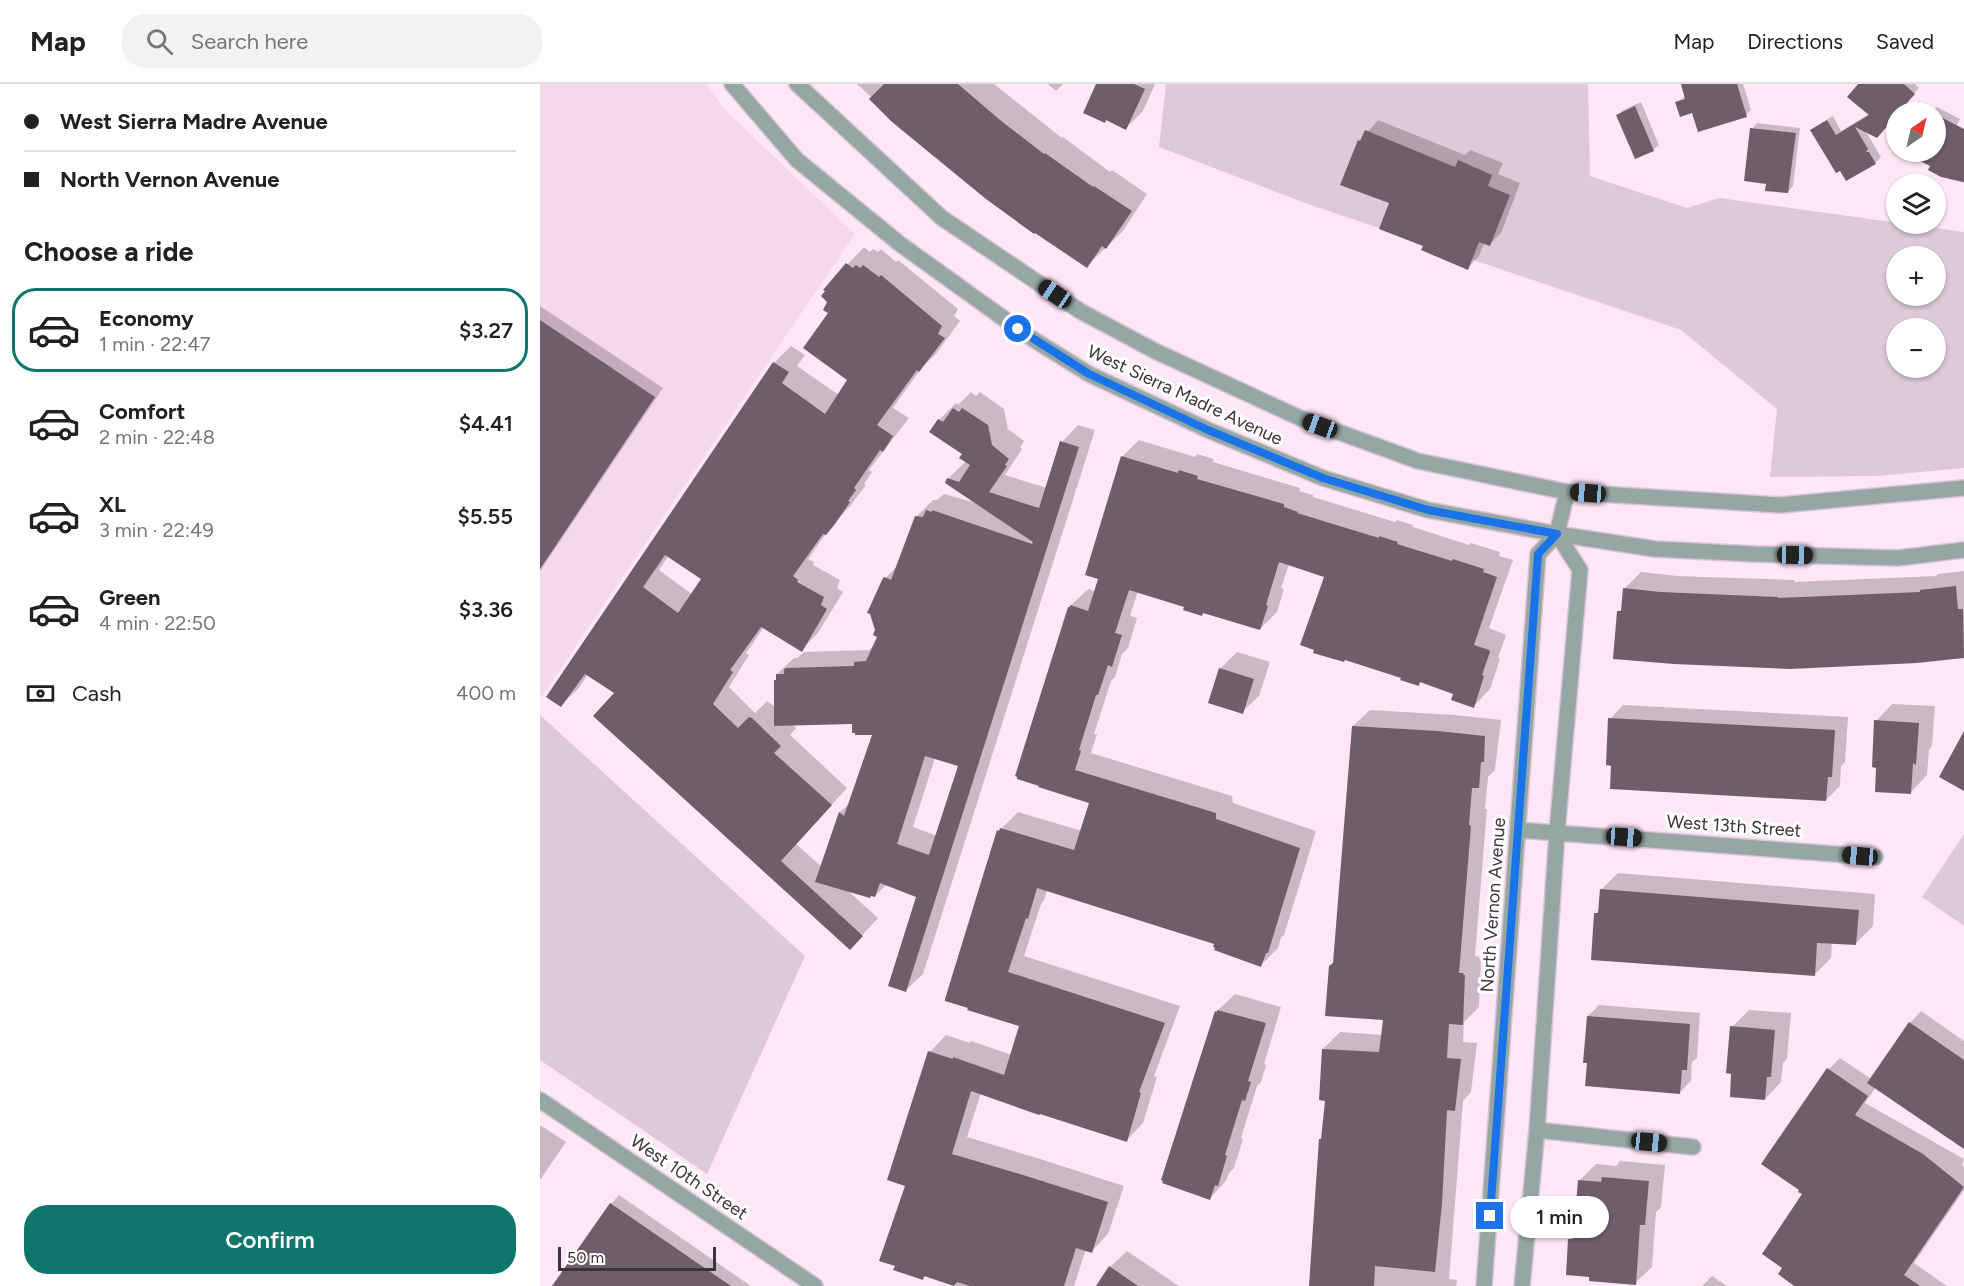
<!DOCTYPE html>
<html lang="en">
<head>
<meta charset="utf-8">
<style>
	:root { --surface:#fff; --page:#f2f2f2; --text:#202124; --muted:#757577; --line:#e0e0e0; --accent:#0f766e }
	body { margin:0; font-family:Figtree,sans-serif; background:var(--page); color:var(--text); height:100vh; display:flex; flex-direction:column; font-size:22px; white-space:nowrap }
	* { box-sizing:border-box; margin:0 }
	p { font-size:20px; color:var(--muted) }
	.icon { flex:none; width:33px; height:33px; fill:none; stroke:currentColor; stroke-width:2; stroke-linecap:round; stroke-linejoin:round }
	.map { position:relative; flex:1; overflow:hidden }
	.side { display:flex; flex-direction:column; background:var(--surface); width:540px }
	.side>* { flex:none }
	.banner { display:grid; align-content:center; height:132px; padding:0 24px; background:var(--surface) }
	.needle { width:39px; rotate:34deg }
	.tools { position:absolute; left:1346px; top:18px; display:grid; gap:12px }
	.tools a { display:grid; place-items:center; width:60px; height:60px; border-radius:50%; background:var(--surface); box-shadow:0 2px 4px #0004; font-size:30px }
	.scale { position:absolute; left:18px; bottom:15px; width:158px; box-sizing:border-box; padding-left:6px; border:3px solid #3c3339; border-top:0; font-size:16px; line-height:21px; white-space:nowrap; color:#3c3339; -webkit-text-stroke:4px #fff; paint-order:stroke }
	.end { position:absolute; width:27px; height:27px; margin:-14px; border:8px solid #1a73e8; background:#fff; box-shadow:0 0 0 3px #fff }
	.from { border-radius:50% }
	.bubble { position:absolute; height:42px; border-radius:21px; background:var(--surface); box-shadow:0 2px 4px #0004; font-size:20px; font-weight:600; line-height:42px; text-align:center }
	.car { position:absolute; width:18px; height:36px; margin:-18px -9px; border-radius:8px; box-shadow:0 0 4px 2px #0007; background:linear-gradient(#222 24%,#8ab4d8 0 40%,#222 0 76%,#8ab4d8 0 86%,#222 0) }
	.banner b { display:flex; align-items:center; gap:21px; height:57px; font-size:22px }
	.banner b+b { border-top:2px solid var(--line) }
	.banner i { width:15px; height:15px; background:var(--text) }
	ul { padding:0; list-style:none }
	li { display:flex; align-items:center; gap:18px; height:84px; margin:0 12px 9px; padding:0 12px; border:3px solid transparent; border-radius:24px }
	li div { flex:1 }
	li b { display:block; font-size:22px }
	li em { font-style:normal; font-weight:600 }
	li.selected { border-color:var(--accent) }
	li>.icon { width:54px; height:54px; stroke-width:1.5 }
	h2 { padding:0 24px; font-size:27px; line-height:72px }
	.pay { display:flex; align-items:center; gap:15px; height:66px; padding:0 24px; font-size:22px }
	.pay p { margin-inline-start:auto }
	.cta { display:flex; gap:12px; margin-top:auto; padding:12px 24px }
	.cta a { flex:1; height:69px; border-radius:24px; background:var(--accent); color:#fff; font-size:24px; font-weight:600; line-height:69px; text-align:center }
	header { display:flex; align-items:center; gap:36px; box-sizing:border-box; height:84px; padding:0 30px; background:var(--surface); border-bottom:2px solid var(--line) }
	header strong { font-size:28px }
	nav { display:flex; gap:33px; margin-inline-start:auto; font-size:21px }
	.search { width:420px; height:54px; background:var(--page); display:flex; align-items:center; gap:15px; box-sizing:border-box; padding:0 21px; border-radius:24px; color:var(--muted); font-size:22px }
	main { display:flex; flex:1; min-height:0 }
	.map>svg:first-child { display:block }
	.built { fill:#f5d8ec }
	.green { fill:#dec9d8; fill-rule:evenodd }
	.shadow { fill:#0003; fill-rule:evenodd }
	.building { fill:#705d6a; fill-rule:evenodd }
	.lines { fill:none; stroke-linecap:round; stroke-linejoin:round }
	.minor-casing { stroke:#d7c3d1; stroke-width:18 }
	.tertiary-casing { stroke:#d7c3d1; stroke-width:18 }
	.minor { stroke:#95a7a3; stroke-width:15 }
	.tertiary { stroke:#95a7a3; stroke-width:15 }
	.route { stroke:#1a73e8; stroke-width:8 }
	.labels { text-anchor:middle; stroke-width:6; stroke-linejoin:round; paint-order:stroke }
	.street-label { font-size:18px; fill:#3c3339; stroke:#fff }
</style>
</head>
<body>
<header>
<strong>Map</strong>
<div class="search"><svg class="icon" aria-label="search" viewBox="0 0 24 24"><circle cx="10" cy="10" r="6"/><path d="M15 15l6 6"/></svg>Search here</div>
<nav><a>Map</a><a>Directions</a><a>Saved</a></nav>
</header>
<main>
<section class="side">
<div class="banner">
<b><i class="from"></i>West Sierra Madre Avenue</b>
<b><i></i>North Vernon Avenue</b>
</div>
<h2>Choose a ride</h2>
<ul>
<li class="selected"><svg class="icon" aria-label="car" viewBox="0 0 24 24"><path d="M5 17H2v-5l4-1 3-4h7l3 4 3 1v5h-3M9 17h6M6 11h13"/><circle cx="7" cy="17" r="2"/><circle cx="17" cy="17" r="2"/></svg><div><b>Economy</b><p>1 min · 22:47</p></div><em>$3.27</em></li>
<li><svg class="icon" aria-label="car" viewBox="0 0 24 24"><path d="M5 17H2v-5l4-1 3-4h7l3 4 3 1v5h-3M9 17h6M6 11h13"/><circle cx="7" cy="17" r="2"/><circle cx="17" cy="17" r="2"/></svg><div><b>Comfort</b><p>2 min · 22:48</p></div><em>$4.41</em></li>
<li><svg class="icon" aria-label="car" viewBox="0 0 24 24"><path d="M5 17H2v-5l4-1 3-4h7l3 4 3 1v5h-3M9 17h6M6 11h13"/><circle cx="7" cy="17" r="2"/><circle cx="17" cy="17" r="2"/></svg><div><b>XL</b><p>3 min · 22:49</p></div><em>$5.55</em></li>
<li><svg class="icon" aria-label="car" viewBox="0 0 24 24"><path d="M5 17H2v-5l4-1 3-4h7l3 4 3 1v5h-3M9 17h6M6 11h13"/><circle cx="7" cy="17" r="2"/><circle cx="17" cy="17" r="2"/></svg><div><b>Green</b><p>4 min · 22:50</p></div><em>$3.36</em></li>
</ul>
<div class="pay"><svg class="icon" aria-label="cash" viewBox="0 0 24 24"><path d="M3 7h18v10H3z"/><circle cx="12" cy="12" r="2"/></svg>Cash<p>400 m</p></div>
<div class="cta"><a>Confirm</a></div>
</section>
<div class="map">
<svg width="1424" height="1202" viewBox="0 0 1424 1202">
	<rect width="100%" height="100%" fill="#fee7f7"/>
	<path class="built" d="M 0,0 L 166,0 L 184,25 L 315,150 L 0,615 Z"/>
	<path class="green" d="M 626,0 L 1048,0 L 1050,92 L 1147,124 L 1179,114 L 1424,148 L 1424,384 L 1338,392 L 1230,393 L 1237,325 L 1141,246 L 765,119 L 619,63 ZM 1356,172 L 1395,172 L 1395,212 L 1356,212 ZM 1356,244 L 1395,244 L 1395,284 L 1356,284 Z
		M 0,631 L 265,872 L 167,1090 L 0,976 Z
		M 1424,750 L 1424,842 L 1382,813 Z"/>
	<path class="shadow" d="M 317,0 L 454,0 L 522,54 L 523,53 L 570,88 L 572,86 L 607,110 L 583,147 L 547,182 L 399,75 Z
		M 508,0 L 523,0 L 516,7 Z
		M 558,0 L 615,0 L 603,27 L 586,44 Z
		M 1143,0 L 1203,0 L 1211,26 L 1206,31 L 1153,27 L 1137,18 L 1146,12 Z
		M 1320,0 L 1375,0 L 1379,4 L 1358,28 L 1356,28 L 1356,31 L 1325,46 L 1341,73 L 1335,79 L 1306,95 L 1272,46 L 1278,41 L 1293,32 L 1301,47 L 1329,30 Z
		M 1101,18 L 1119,61 L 1113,66 L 1078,31 L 1083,26 Z
		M 1397,23 L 1420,35 L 1416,43 L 1424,66 L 1424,99 L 1409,95 L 1390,85 L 1392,82 L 1370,70 L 1371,68 L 1395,68 L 1395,28 L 1391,28 Z
		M 838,36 L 925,71 L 930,66 L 963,79 L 958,90 L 980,99 L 961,149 L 950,160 L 945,158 L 939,172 L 928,184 L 885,162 L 851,118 L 820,57 Z
		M 1217,39 L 1260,44 L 1253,102 L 1248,108 L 1227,99 L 1212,45 Z
		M 324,163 L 330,168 L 333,165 L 338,168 L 341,165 L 356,178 L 358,176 L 418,225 L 414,232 L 420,237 L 396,270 L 382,283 L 353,324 L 369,334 L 329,386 L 332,388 L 324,400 L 326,401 L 311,421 L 289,445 L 268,475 L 274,478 L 273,481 L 300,496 L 297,504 L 303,508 L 278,549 L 261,566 L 224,543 L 206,569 L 209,571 L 189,603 L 215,629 L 227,617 L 235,623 L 237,590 L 254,574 L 257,574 L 264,568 L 329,566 L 333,562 L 339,552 L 345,494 L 359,481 L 376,433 L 393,416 L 397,416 L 404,410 L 437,419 L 408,395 L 426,377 L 424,370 L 399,336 L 416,319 L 418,321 L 431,308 L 436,312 L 440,308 L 464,325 L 468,345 L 484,357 L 480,364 L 482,365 L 465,391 L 507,404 L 522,358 L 538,341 L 555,346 L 383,890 L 366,906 L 378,812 L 347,800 L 335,812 L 307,806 L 338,834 L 310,864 L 76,609 L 48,590 L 38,605 L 21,621 L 8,612 L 234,279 L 251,262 L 265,271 L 257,282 L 299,311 L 309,296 L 290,229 L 308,180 ZM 129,471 L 163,495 L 153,511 L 119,486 ZM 314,639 L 334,650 L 311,718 L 300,728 L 282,783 L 256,760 L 307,704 L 250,651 L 256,644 L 252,640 ZM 395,674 L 420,681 L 397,752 L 373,743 Z
		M 0,222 L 123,304 L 0,487 Z
		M 599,356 L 655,373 L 657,370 L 674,375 L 673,378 L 760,404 L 759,407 L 773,411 L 773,413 L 855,438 L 857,436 L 873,441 L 873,443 L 929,461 L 931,459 L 960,468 L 959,472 L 973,476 L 949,544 L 966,551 L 958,574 L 960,575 L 950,605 L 934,622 L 915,609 L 881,597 L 878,600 L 786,492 L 749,480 L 741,504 L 744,505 L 737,528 L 720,545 L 664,528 L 662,530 L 646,522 L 598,507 L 590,532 L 597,534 L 588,564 L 582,570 L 575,593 L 571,597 L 554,650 L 557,650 L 551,669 L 692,712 L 693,719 L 776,747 L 744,851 L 741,854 L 738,864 L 721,881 L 676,859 L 507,806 L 504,816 L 501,820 L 484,872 L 640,922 L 614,992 L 617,993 L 603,1039 L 587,1056 L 441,1009 L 427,1053 L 497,1074 L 584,1102 L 568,1150 L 552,1167 L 546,1165 L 534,1202 L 418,1202 L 386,1191 L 383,1194 L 367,1101 L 390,968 L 406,951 L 430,959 L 431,957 L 472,971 L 481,941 L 429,925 L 459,747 L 478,728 L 542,747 L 551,718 L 500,702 L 529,523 L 546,507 L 549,505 L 556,508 L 582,373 Z
		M 1424,487 L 1424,572 L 1377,577 L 1079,528 L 1083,523 L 1084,505 L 1101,488 L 1137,492 L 1255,496 L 1254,498 L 1396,492 L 1398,490 Z
		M 697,568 L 730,578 L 719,612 L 702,628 L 670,618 L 681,584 Z
		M 1352,620 L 1395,622 L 1392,662 L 1389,666 L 1387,691 L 1371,708 L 1338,682 L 1336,637 Z
		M 1083,621 L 1308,633 L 1305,678 L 1301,682 L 1300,702 L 1286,716 L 1070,635 Z
		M 830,626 L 915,631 L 961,636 L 955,686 L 948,693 L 945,725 L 947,725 L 935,872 L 940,873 L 939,875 L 941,875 L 939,923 L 924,938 L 923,958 L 937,959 L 931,1008 L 923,1017 L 909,1195 L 917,1196 L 916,1202 L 768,1202 L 771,1200 L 780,1055 L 783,1052 L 786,1015 L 783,965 L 800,948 L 843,951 L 845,934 L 795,878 L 813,642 Z
		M 1078,789 L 1335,810 L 1333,842 L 1316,859 L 1292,858 L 1291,874 L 1274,891 L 1056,829 L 1060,826 L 1061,806 Z
		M 695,910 L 741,923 L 724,980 L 726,981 L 721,998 L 717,1002 L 701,1054 L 703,1055 L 694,1084 L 689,1089 L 686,1097 L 670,1114 L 676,928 Z
		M 1059,921 L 1160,929 L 1157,974 L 1152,978 L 1151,997 L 1140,1008 L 1048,932 Z
		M 1209,926 L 1251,929 L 1247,975 L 1243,979 L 1241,998 L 1225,1015 L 1192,943 Z
		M 1381,927 L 1424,957 L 1424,1063 L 1336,1003 L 1325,1019 L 1424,1075 L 1422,1081 L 1424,1083 L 1424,1106 L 1374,1179 L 1407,1202 L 1256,1202 L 1244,1184 L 1264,1110 L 1289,985 L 1300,974 L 1331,995 L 1370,939 Z
		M 0,1041 L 26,1058 L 0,1096 Z
		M 1080,1077 L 1125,1081 L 1121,1123 L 1116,1128 L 1112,1183 L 1095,1199 L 1051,1191 L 1030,1156 L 1035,1150 L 1039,1097 L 1056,1080 L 1076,1082 Z
		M 79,1111 L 211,1202 L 14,1202 L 71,1120 Z
		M 587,1167 L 639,1202 L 558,1202 L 570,1183 Z
		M 1172,1192 L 1187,1202 L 1162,1202 Z"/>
	<path class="building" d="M 344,0 L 418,0 L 460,36 L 504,70 L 505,69 L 553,103 L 554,102 L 592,127 L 566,165 L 562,162 L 547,184 L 495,149 L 494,150 L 446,115 L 352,38 L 329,15 Z
		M 556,0 L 594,0 L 605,5 L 586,46 L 566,36 L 565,39 L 543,29 Z
		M 1141,0 L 1197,0 L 1207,33 L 1158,48 L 1152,29 L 1140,33 L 1135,18 L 1145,15 Z
		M 1318,0 L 1364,0 L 1375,10 L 1359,28 L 1356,28 L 1356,32 L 1337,54 L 1315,43 L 1328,65 L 1326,68 L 1329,68 L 1336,80 L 1306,97 L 1300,87 L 1296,89 L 1270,46 L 1287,36 L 1296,51 L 1329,31 L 1307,13 Z
		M 1095,22 L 1114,67 L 1095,75 L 1076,31 Z
		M 1395,30 L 1424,45 L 1424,98 L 1401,93 L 1388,86 L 1390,82 L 1362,68 L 1395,68 Z
		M 1210,44 L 1256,49 L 1248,109 L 1225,107 L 1226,100 L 1204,97 Z
		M 825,46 L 915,83 L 918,76 L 952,91 L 948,102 L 970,111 L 950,162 L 939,158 L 928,186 L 881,166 L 883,162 L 839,145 L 849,119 L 800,101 L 818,56 L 820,57 Z
		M 306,179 L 313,184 L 316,181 L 320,184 L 323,181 L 339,193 L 341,191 L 402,242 L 398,250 L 405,254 L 379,288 L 377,286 L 337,341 L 353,352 L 343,368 L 340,366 L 314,404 L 316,406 L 308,417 L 310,418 L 295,440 L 286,451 L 283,450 L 253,492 L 258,496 L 257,498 L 284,513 L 281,521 L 287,525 L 262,568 L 221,543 L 190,586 L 193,588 L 173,620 L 198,644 L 209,633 L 212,634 L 241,662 L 234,669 L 292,721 L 241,777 L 323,852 L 310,866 L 53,632 L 74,609 L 45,590 L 21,623 L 6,613 L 233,278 L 249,288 L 242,299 L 285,330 L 307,296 L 263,264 L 288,229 L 283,226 L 287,218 L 281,212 L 285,207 L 283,206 ZM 125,471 L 161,495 L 138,529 L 103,503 Z
		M 0,236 L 115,313 L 0,485 Z
		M 413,324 L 419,328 L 422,324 L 448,341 L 452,361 L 469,375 L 465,381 L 467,382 L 449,408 L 499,424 L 520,357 L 539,363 L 366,908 L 348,902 L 376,813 L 340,799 L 335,813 L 331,812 L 330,814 L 275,798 L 299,728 L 304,732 L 332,651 L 315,651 L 315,649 L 312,649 L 312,640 L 234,642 L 234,596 L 236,596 L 236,590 L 244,590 L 244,585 L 246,584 L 314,582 L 314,578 L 326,577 L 337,553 L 333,551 L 335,546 L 330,530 L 327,529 L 342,496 L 344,493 L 351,496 L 375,432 L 383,433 L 386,426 L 392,428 L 392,426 L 492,460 L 493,458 L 405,399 L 407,394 L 419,398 L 430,381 L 419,374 L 422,370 L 389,348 L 398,335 L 403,338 ZM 385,672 L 418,682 L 389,771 L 357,760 Z
		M 581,372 L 638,389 L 639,386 L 658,392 L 657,395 L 744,420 L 744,423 L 758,428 L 757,429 L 839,454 L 839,452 L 858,458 L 857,460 L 912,477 L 913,475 L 944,485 L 943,488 L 957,493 L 934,561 L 949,566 L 950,568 L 942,591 L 944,592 L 934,624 L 911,616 L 913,610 L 880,598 L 879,602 L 860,596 L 861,594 L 805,576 L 804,578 L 773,569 L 774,566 L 760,561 L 784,493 L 739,478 L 726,521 L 728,522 L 720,546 L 663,529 L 662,532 L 643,526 L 644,523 L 589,506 L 575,549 L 582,551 L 572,583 L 568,581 L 558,611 L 556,611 L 539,666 L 541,667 L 535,686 L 676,729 L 676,735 L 760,764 L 728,869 L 726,869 L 721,883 L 674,866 L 675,864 L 673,863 L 674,860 L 497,804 L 488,835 L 486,834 L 468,888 L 625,939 L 599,1008 L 601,1009 L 587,1058 L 500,1030 L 499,1031 L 431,1007 L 412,1070 L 480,1090 L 568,1118 L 552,1169 L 536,1164 L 524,1202 L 430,1202 L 417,1198 L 414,1202 L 384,1192 L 383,1196 L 353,1186 L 355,1182 L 339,1177 L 365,1102 L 347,1096 L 388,967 L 413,975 L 413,973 L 464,991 L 479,942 L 427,926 L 428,924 L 405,917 L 405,915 L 457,746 L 459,747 L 460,744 L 534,766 L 549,719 L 498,703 L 499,702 L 477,695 L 477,693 L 475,692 L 528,523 L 530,523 L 530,521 L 548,527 L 558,495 L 545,491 Z
		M 1416,502 L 1418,525 L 1423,525 L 1424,574 L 1377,579 L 1250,585 L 1134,580 L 1073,575 L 1077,527 L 1081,527 L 1083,504 L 1120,508 L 1238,513 L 1238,514 L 1380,508 L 1380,506 Z
		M 679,584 L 714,595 L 703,630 L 668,619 Z
		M 1068,634 L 1295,646 L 1292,693 L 1288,693 L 1286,717 L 1070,705 L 1071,682 L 1066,681 Z
		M 1334,636 L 1379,639 L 1376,681 L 1373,679 L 1371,710 L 1335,708 L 1336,684 L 1332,683 Z
		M 812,642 L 898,647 L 945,652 L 944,678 L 941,678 L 939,704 L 932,704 L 929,741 L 931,742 L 919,889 L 924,889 L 923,891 L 925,891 L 923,941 L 909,940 L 907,974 L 921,975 L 915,1027 L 907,1026 L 902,1119 L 895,1188 L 835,1182 L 834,1202 L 769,1202 L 779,1055 L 781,1055 L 785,1017 L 779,1016 L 782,965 L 839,968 L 843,936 L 785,932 L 789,882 L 793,879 Z
		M 1424,647 L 1424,707 L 1399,693 Z
		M 1060,805 L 1319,826 L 1316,861 L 1277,859 L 1275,892 L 1051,876 L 1054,829 L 1058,829 Z
		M 677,926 L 726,939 L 708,997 L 711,998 L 705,1017 L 702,1016 L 685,1071 L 687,1072 L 678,1102 L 675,1101 L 670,1116 L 622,1099 L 623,1097 L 621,1096 L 675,927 L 677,928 Z
		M 1047,932 L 1150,940 L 1147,986 L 1142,986 L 1140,1010 L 1045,1002 L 1047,979 L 1043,979 Z
		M 1369,938 L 1424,976 L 1424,1065 L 1327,999 Z
		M 1190,942 L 1235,946 L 1231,993 L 1227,993 L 1225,1016 L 1190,1013 L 1191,990 L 1186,989 Z
		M 1287,984 L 1328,1012 L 1315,1031 L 1383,1070 L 1424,1103 L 1364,1191 L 1380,1202 L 1254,1202 L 1238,1190 L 1242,1184 L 1222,1170 L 1262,1110 L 1258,1108 L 1259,1106 L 1221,1080 Z
		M 1062,1093 L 1109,1097 L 1105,1141 L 1100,1141 L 1096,1201 L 1049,1197 L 1049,1193 L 1026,1191 L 1028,1155 L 1033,1155 L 1038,1096 L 1061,1098 Z
		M 70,1119 L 191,1202 L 12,1202 Z
		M 569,1182 L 598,1202 L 556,1202 Z"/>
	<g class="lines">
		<g class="minor-casing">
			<path id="minor" d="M 978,746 L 1335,773
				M 997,1046 L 1153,1063
				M 944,1202 L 998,470 L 1017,450 L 1027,408
				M 982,1202 L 997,1046 L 1017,748 L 1040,486 L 1017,450"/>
		</g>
		<g class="tertiary-casing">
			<path id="tertiary" d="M 192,0 L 257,76 L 360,160 L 488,252 L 549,290 L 668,346 L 783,394 L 888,426 L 1017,450 L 1115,465 L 1214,470 L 1358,474 L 1424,466
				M 257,0 L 402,134 L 540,227 L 615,267 L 760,334 L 878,377 L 1027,408 L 1240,421 L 1424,404
				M 0,1016 L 275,1202"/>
		</g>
		<use href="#minor" class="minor"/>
		<use href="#tertiary" class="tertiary"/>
	</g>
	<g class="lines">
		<path class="route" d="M 478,245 L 549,290 L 668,346 L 783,394 L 888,426 L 1017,450 L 998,470 L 950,1132"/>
	</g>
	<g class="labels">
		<g class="street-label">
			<text transform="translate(645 311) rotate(25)" y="6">West Sierra Madre Avenue</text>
			<text transform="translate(1194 742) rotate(4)" y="6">West 13th Street</text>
			<text transform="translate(953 821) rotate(-86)" y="6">North Vernon Avenue</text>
			<text transform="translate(149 1093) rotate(34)" y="6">West 10th Street</text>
		</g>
	</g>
</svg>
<div class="tools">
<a><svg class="needle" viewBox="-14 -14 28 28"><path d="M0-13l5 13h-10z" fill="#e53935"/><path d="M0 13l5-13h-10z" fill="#757577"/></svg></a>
<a><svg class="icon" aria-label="layers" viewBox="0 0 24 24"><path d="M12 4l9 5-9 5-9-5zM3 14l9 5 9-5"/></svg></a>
<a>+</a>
<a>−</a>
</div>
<div class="scale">50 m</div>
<i class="end from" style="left:478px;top:245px"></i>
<i class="end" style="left:950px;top:1132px"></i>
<div class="bubble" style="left:970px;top:1112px;width:99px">1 min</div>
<i class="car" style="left:515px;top:210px;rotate:304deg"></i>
<i class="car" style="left:780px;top:342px;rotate:290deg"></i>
<i class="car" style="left:1048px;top:409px;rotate:274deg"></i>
<i class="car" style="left:1255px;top:471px;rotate:91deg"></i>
<i class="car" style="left:1084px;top:753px;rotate:94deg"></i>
<i class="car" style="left:1320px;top:772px;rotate:275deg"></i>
<i class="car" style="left:1109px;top:1058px;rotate:96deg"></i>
</div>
</main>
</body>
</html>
